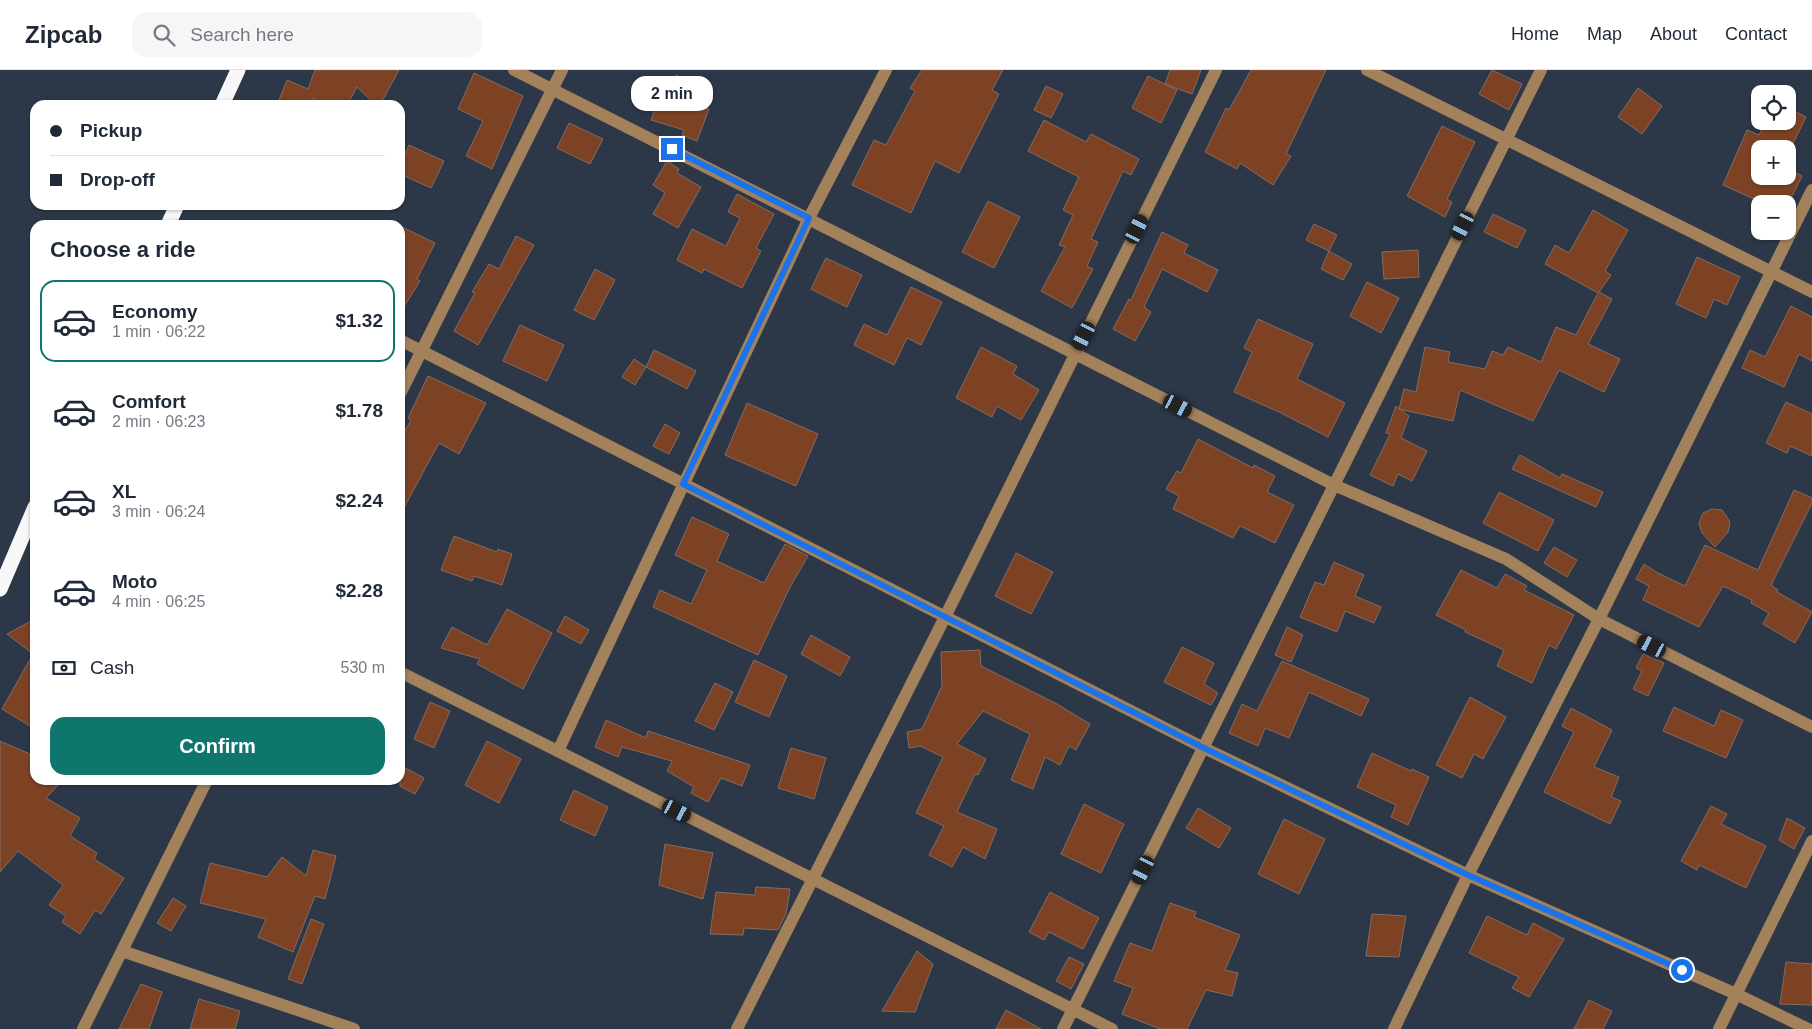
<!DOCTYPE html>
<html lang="en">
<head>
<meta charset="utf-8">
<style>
	:root { --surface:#fff; --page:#f6f6f7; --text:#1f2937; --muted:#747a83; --line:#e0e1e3; --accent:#0f766e }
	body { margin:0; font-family:Helvetica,sans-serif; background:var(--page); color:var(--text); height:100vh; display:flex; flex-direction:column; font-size:19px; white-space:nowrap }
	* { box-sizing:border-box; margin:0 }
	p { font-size:16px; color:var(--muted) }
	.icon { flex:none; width:28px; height:28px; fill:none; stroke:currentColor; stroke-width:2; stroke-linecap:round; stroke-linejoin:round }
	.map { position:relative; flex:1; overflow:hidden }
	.drawer { position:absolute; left:30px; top:150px; width:375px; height:565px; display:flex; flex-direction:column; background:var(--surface); border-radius:15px; box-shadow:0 1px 4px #0004 }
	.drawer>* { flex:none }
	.hud { position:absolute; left:30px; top:30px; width:375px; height:110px; border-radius:15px; box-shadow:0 1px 4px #0004; display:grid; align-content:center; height:110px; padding:0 20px; background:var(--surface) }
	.tools { position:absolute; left:1751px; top:15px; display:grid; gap:10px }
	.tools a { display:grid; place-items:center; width:45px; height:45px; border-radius:10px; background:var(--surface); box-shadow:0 1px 4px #0004; font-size:25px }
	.end { position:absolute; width:22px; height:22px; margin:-11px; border:6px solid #1a73e8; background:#fff; box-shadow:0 0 0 2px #fff }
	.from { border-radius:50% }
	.bubble { position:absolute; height:35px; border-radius:15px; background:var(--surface); box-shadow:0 1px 4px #0004; font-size:16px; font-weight:700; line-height:35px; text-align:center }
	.car { position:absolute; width:15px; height:30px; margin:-15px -8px; border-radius:6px; box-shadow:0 0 4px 1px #0007; background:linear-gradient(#222 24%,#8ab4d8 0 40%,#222 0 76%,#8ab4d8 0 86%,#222 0) }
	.hud b { display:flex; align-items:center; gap:18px; height:48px; font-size:19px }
	.hud b+b { border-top:1px solid var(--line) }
	.hud i { width:12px; height:12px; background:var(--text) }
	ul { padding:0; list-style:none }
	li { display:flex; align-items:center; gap:15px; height:82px; margin:0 10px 8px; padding:0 10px; border:2px solid transparent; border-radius:15px }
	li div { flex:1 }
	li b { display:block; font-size:19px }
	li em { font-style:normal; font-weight:700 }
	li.on { border-color:var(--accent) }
	li>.icon { width:45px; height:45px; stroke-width:1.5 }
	h2 { padding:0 20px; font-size:22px; line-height:60px }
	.pay { display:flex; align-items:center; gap:12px; height:55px; padding:0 20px; font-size:19px }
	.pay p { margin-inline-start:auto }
	.cta { display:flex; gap:10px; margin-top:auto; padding:10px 20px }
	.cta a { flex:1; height:58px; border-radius:15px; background:var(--accent); color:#fff; font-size:20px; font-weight:700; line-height:58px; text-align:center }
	header { display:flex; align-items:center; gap:30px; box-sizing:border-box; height:70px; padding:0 25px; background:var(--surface); border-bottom:1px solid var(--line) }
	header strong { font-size:24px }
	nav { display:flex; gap:28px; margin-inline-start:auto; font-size:18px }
	.search { width:350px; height:45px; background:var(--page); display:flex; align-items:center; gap:12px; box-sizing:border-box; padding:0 18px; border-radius:15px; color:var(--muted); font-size:19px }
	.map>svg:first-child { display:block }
	.building { fill:#7d4224; stroke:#826c62 }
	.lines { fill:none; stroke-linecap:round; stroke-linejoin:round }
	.minor { stroke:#a3815a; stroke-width:12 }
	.highway { stroke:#f8f8f8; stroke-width:15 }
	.route { stroke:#1a73e8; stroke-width:6 }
</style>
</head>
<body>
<header>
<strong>Zipcab</strong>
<div class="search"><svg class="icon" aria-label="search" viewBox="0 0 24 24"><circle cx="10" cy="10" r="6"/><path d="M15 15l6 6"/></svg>Search here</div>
<nav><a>Home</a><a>Map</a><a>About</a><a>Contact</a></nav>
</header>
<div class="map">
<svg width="1812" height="959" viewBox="0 0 1812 959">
	<rect width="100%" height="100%" fill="#2c3848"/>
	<path class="building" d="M 315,0 L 399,0 L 380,35 L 376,35 L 357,17 L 347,35 L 326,35 L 313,28 L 310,35 L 277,35 L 287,10 L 308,19 Z
		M 922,0 L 1003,0 L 992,20 L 999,24 L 959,103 L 935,91 L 911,143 L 852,115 L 874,70 L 886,75 L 915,21 L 910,18 Z
		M 1170,0 L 1201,0 L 1192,24 L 1165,14 Z
		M 1251,0 L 1326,0 L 1286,84 L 1291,86 L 1273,115 L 1240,93 L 1237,99 L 1205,82 L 1226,38 L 1229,40 Z
		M 1492,0 L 1522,14 L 1509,40 L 1479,24 Z
		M 474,3 L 523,26 L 492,99 L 466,86 L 483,51 L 458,39 Z
		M 676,5 L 705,17 L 698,35 L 709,39 L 697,71 L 682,65 L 684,60 L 651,50 L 657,33 L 664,35 Z
		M 1148,6 L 1177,20 L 1161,53 L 1132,38 Z
		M 1046,16 L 1063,24 L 1051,48 L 1034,40 Z
		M 1638,18 L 1662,36 L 1642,64 L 1618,47 Z
		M 1788,38 L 1806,47 L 1788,84 L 1788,79 L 1760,79 L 1760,106 L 1788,106 L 1788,98 L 1802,106 L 1788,134 L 1765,134 L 1723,115 L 1747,60 L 1759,65 L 1766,51 L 1788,51 Z
		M 1044,50 L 1086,72 L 1091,64 L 1139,89 L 1131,105 L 1123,101 L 1091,169 L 1098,172 L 1087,196 L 1093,199 L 1072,238 L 1041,221 L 1065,177 L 1059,175 L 1073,145 L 1063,140 L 1079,107 L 1028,81 Z
		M 569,53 L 603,69 L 590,94 L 557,78 Z
		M 1442,56 L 1475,72 L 1447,129 L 1452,132 L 1445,147 L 1407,126 Z
		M 409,75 L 444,91 L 431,118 L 400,104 L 400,96 Z
		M 667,91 L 679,99 L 677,103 L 701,117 L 678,158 L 653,144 L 665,123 L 653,115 Z
		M 737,124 L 774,144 L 756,178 L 761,181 L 742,218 L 704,199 L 702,203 L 677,190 L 692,159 L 726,176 L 740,148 L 728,142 Z
		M 988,131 L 1020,147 L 994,198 L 962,182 Z
		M 1593,140 L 1628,160 L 1605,201 L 1611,205 L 1599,222 L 1612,229 L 1588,274 L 1620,289 L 1604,322 L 1559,300 L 1533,351 L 1460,320 L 1453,351 L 1399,339 L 1404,319 L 1416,322 L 1425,277 L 1450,282 L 1448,292 L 1485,299 L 1492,281 L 1503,285 L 1508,277 L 1541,292 L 1556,257 L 1576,265 L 1598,223 L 1545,194 L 1555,175 L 1569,183 Z
		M 1493,144 L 1526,160 L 1517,178 L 1484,162 Z
		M 1314,154 L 1337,165 L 1329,181 L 1306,170 Z
		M 400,156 L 435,173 L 417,209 L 420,211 L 400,243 Z
		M 1162,162 L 1188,175 L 1184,183 L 1218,200 L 1207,222 L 1162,199 L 1144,237 L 1151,242 L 1135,271 L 1113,259 L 1129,229 L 1131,230 Z
		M 516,166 L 534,175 L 478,275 L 454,261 L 475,223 L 472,222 L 489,194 L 499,199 Z
		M 1418,180 L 1419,207 L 1384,209 L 1382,182 Z
		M 1329,181 L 1352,194 L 1343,210 L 1321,199 Z
		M 1697,187 L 1740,207 L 1727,235 L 1714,229 L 1706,248 L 1676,234 Z
		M 826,188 L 862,205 L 847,237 L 811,219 Z
		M 595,199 L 615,210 L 594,250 L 574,240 Z
		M 1367,212 L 1399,228 L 1381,263 L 1350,246 Z
		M 911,217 L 942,232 L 921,275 L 907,268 L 894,295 L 854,275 L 864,254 L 887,265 Z
		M 1791,236 L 1812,247 L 1812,291 L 1799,284 L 1784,317 L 1742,298 L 1750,280 L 1765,287 Z
		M 1258,249 L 1313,274 L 1297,309 L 1345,333 L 1328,367 L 1279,342 L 1234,322 L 1252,282 L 1244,278 Z
		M 520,255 L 564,275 L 547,311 L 503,291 Z
		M 981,277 L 1017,296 L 1013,304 L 1039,320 L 1021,350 L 997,336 L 992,347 L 956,328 Z
		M 654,280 L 696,301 L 687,319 L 646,297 Z
		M 634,289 L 646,297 L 635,315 L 622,307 Z
		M 428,306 L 486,333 L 459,384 L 439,373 L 400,445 L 400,370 L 411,350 L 408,348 Z
		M 1786,332 L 1812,344 L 1812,386 L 1790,376 L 1787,383 L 1766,373 Z
		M 747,333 L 818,364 L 796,416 L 725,385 Z
		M 1396,336 L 1409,346 L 1401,368 L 1427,381 L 1412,411 L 1398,404 L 1393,416 L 1370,405 L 1390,364 L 1386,363 Z
		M 665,354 L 680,363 L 669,384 L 653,376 Z
		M 1198,369 L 1253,398 L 1254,395 L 1275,406 L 1267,422 L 1294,435 L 1275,473 L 1240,456 L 1233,468 L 1173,439 L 1179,426 L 1166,419 L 1177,401 L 1181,403 Z
		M 1520,385 L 1560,408 L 1562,404 L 1603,422 L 1596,437 L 1512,399 Z
		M 1794,420 L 1812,428 L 1812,433 L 1771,515 L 1778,520 L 1777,522 L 1812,542 L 1795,573 L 1763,554 L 1769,543 L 1751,533 L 1752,530 L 1723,516 L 1699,557 L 1643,530 L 1649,516 L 1636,509 L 1644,494 L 1656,502 L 1685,516 L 1705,475 L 1758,500 Z
		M 1499,422 L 1554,450 L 1538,481 L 1483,453 Z
		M 1712,439 L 1722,440 L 1730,452 L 1728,462 L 1715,477 L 1702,463 L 1699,453 L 1703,443 Z
		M 692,447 L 729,464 L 717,491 L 764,513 L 785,474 L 808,486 L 790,517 L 758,585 L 653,537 L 660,520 L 691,534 L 707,500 L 675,485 Z
		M 454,466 L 497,482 L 498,479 L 512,484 L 502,515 L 474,506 L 472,511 L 441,500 Z
		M 1554,477 L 1577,490 L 1567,507 L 1544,493 Z
		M 1016,483 L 1053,502 L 1031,544 L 995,526 Z
		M 1334,492 L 1364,505 L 1355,526 L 1381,537 L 1374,553 L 1345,541 L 1337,562 L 1300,547 L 1315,512 L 1324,515 Z
		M 1461,500 L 1497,518 L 1505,504 L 1527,516 L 1524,520 L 1574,545 L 1556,579 L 1549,575 L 1532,613 L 1497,596 L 1504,580 L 1465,562 L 1466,560 L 1436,545 Z
		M 507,539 L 552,563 L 523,619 L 477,594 L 480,589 L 441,578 L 452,557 L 487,575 Z
		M 565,546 L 589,560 L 581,574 L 557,561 Z
		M 35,549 L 35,659 L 2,639 L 33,584 L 7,564 Z
		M 1287,557 L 1303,565 L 1291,592 L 1275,585 Z
		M 811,565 L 850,587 L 840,606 L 801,584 Z
		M 1182,577 L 1214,593 L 1204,614 L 1218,623 L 1211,635 L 1164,612 Z
		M 980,580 L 981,596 L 1057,634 L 1090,654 L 1076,680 L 1069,676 L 1060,695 L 1045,687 L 1033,719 L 1011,710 L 1030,664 L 983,641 L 957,674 L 986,689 L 978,705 L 975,704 L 957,742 L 997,759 L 985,789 L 963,777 L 952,797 L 929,785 L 944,756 L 916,743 L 943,687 L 920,676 L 909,678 L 907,662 L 922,659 L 942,616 L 941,582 Z
		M 1643,584 L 1664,593 L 1648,626 L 1633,619 L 1642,601 L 1636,598 Z
		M 754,590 L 787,606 L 769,647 L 735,632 Z
		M 1282,591 L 1369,629 L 1361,646 L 1309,622 L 1289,668 L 1265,658 L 1258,676 L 1229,663 L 1242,634 L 1257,641 Z
		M 715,613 L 733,622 L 714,660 L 695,651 Z
		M 1470,627 L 1506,647 L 1483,689 L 1474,684 L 1462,708 L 1436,695 Z
		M 430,632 L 450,641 L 434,678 L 414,669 Z
		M 1674,637 L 1714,656 L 1721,640 L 1743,650 L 1726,688 L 1663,661 Z
		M 1571,638 L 1612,660 L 1594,697 L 1619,707 L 1611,727 L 1621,731 L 1610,754 L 1544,722 L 1574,662 L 1562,656 Z
		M 606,650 L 646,668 L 648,661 L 750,695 L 742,716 L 721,708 L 708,732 L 691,723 L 694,717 L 667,701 L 672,691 L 622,677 L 618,687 L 595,677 Z
		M 0,671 L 30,684 L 35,689 L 35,710 L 63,710 L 46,728 L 80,748 L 70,766 L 97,783 L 94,789 L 124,808 L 101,844 L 95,840 L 80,864 L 62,852 L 66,846 L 49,835 L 63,815 L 18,781 L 0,802 Z
		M 487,671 L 521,689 L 499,733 L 465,715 Z
		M 791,678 L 826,688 L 814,729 L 778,718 Z
		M 1372,683 L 1411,701 L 1412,699 L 1429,707 L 1408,755 L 1391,747 L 1396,735 L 1357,717 Z
		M 400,695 L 424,708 L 415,724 L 400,716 Z
		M 574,720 L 608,737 L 595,766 L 560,750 Z
		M 1084,734 L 1124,754 L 1101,803 L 1061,784 Z
		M 1711,736 L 1727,744 L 1721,754 L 1766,776 L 1746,818 L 1699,795 L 1697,800 L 1681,791 Z
		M 1198,738 L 1231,758 L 1219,778 L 1186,758 Z
		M 1787,748 L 1805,758 L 1794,779 L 1779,770 Z
		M 1284,749 L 1325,769 L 1299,824 L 1258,804 Z
		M 665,774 L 713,783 L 703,829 L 659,815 Z
		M 313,780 L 336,786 L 325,829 L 315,826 L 293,882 L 258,867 L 266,849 L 200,833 L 210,793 L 267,807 L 282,787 L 306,806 Z
		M 756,817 L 790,819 L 786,844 L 778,860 L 744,858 L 743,865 L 710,864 L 716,822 L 755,825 Z
		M 1050,822 L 1099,848 L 1083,879 L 1049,862 L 1044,870 L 1029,862 Z
		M 173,828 L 186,836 L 171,861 L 157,853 Z
		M 1170,833 L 1196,842 L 1194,847 L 1240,865 L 1225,900 L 1238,903 L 1232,926 L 1206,920 L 1187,959 L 1160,959 L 1122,944 L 1133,918 L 1114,911 L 1130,873 L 1152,881 Z
		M 1372,844 L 1406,846 L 1399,887 L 1366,886 Z
		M 1487,846 L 1527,865 L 1533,853 L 1564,869 L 1529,927 L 1512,918 L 1519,907 L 1469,883 Z
		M 311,849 L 324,854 L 302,914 L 288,909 Z
		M 917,881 L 933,894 L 915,942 L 882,941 Z
		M 1069,887 L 1084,894 L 1071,919 L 1056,911 Z
		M 1786,892 L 1812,894 L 1812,935 L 1780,934 Z
		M 141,914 L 162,922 L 149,959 L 119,959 Z
		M 199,929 L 240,941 L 235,959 L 190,959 Z
		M 1589,930 L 1612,941 L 1603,959 L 1574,959 Z
		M 1006,940 L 1041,959 L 996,959 Z"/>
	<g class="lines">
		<path class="minor" d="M 514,0 L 1334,415 L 1506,489 L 1599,549 L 1812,657
			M 1367,0 L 1812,222
			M 400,270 L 1204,678 L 1468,805 L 1736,924 L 1808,959
			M 400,324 L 562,0
			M 400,602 L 1112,959
			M 558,681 L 809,148 L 886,0
			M 122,881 L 354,959
			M 83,959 L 207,710
			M 737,959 L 945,547 L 1216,0
			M 1063,959 L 1541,0
			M 1394,959 L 1468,805 L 1599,549 L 1812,120
			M 1719,959 L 1812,771"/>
		<path class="highway" d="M 222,35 L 238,0
			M 168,155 L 177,135
			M 0,519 L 35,437"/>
	</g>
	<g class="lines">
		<path class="route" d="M 672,79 L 809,148 L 683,414 L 1204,678 L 1468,805 L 1682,900"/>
	</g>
</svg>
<div class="tools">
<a><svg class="icon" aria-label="locate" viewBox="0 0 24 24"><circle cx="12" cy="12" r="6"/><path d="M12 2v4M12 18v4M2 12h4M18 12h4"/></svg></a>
<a>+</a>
<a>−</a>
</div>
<i class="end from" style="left:1682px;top:900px"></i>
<i class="end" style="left:672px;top:79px"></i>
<div class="bubble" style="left:631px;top:6px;width:82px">2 min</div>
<i class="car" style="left:1463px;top:156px;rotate:207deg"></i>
<i class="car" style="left:1137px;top:159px;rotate:26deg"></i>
<i class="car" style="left:1084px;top:266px;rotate:207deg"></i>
<i class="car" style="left:1178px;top:336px;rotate:117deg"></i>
<i class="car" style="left:1652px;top:576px;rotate:297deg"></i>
<i class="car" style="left:677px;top:741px;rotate:117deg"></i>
<i class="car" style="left:1143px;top:800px;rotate:207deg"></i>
<div class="hud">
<b><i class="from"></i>Pickup</b>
<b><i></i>Drop-off</b>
</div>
<section class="drawer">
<h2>Choose a ride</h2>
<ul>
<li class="on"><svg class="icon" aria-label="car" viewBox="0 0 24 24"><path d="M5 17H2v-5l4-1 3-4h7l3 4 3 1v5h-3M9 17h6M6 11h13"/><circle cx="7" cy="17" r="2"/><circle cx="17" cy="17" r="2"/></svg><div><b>Economy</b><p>1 min · 06:22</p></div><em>$1.32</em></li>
<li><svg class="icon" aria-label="car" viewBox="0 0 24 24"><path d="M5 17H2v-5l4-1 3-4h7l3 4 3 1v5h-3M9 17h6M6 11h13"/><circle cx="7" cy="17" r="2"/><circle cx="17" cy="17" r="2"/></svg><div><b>Comfort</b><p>2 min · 06:23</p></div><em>$1.78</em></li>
<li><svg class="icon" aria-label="car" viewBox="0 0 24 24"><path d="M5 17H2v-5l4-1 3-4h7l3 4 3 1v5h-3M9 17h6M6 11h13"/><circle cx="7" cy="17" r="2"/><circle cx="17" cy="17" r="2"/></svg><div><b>XL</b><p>3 min · 06:24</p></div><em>$2.24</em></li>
<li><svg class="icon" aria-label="car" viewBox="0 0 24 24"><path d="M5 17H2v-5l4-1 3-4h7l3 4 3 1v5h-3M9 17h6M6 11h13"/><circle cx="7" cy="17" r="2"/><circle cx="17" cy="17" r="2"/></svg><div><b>Moto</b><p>4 min · 06:25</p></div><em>$2.28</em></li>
</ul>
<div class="pay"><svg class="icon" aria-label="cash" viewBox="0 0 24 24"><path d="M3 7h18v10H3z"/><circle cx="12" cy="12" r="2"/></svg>Cash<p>530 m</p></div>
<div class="cta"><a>Confirm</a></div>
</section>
</div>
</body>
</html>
